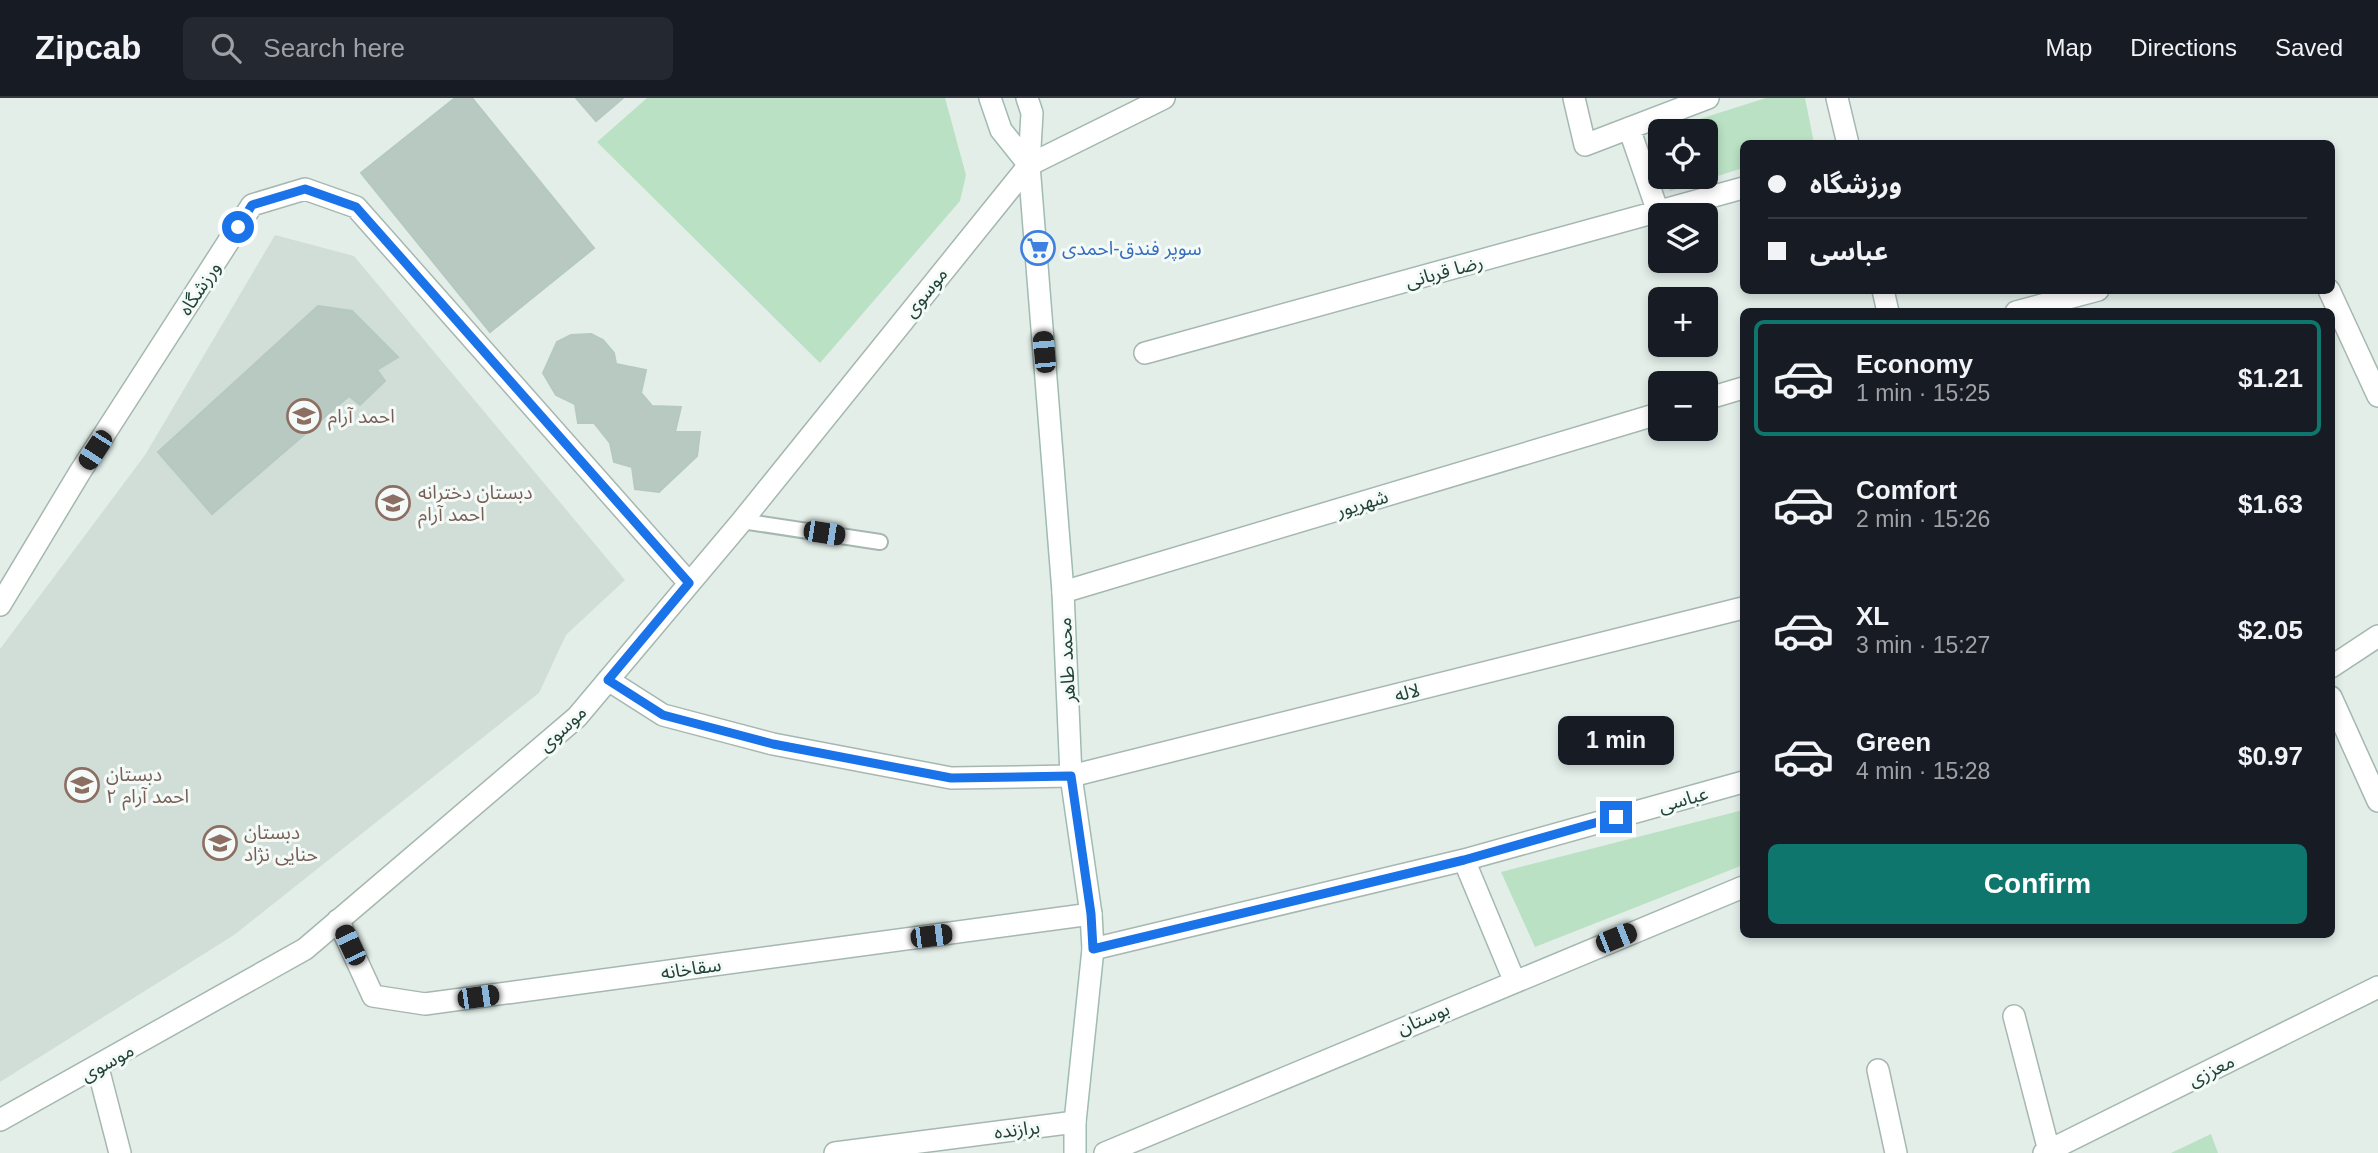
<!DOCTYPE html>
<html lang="en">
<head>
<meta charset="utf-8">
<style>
	:root { --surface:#171b24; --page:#242831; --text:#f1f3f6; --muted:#9ea1a6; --line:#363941; --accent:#0f766e }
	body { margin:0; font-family:Helvetica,"Noto Sans Arabic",sans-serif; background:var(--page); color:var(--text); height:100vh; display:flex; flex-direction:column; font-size:26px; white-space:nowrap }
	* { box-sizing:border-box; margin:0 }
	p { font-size:23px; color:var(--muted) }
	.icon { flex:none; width:38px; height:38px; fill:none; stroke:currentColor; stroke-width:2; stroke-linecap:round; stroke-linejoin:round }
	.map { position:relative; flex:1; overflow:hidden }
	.panel { position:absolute; left:1740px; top:210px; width:595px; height:630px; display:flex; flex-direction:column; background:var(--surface); border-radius:10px; box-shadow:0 4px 10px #0003 }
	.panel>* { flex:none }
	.hud { position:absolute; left:1740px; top:42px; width:595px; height:154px; border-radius:10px; box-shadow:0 4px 10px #0003; display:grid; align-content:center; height:154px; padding:0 28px; background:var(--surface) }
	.tools { position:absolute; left:1648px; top:21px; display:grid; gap:14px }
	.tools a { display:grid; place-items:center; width:70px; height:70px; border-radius:10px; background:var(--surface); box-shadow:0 4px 10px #0003; font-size:35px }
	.end { position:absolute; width:32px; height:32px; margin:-16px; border:9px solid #1a73e8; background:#fff; box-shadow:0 0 0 4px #fff }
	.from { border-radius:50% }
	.bubble { position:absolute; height:49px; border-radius:10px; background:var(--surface); box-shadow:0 4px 10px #0003; font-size:23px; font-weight:800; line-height:49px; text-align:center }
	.car { position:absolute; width:21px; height:42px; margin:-21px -10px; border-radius:9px; box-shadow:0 0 5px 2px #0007; background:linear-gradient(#222 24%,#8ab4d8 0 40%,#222 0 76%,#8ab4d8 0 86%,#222 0) }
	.hud b { display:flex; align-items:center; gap:24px; height:66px; font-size:26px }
	.hud b+b { border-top:2px solid var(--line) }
	.hud i { width:18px; height:18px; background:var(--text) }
	ul { padding:12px 0 0; list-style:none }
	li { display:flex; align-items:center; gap:21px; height:116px; margin:0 14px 10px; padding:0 14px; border:4px solid transparent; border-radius:10px }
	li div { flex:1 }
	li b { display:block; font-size:26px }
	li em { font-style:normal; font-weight:800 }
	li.selected { border-color:var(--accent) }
	li>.icon { width:63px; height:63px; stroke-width:1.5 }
	.primary-button { display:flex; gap:14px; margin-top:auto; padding:14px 28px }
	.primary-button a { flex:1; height:80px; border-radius:10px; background:var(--accent); color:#fff; font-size:28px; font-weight:800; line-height:80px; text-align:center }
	header { display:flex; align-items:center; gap:42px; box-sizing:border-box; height:98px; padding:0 35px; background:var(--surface); border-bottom:2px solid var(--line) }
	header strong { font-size:33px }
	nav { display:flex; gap:38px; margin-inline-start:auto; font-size:24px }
	.search { width:490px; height:63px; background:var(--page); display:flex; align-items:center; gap:18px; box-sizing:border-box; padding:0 24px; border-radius:10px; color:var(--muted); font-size:26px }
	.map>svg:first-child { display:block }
	.built { fill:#d1ded8; fill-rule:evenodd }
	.green { fill:#bae1c4 }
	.building { fill:#b8c9c2; stroke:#b5c9c0; stroke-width:2 }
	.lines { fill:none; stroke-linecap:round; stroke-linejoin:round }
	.service-casing { stroke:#a5b7b0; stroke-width:18 }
	.minor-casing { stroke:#a5b7b0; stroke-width:24 }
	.secondary-casing { stroke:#a0bbb1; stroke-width:24 }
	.service { stroke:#fff; stroke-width:14 }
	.minor { stroke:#fff; stroke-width:21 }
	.secondary { stroke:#fff; stroke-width:21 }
	.route { stroke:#1a73e8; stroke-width:9 }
	.labels { text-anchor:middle; stroke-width:6; stroke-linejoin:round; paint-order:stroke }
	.shop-label { font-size:19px; fill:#366cbe; stroke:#f4faf7; text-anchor:start }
	.street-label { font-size:19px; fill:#214238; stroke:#f4faf7 }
	.education-label { font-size:19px; fill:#785e54; stroke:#f4faf7; text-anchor:start }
</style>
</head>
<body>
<header>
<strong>Zipcab</strong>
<div class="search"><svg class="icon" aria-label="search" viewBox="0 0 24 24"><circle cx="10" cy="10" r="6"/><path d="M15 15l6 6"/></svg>Search here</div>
<nav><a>Map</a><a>Directions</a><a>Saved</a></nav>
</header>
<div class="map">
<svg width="2378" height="1055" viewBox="0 0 2378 1055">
	<rect width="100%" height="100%" fill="#e3eee9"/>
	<path class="built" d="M 275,137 L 354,158 L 625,482 L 566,537 L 539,595 L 234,837 L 0,984 L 0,551 L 145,357 ZM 318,208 L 352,213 L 397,259 L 377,272 L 385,283 L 360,306 L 349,298 L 212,416 L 158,354 Z"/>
	<path class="green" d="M 647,0 L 945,0 L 966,77 L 960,103 L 820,265 L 597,44 Z
		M 1766,0 L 1805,0 L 1814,45 L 1743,46 L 1743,70 L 1670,93 L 1666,79 L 1706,79 L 1706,33 L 1661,33 L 1661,63 L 1652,36 Z
		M 1743,712 L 1743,767 L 1535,849 L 1501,774 Z
		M 2211,1036 L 2218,1055 L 2171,1055 Z"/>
	<path class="building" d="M 455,0 L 472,0 L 594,150 L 490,234 L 361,75 Z
		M 576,0 L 623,0 L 596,23 Z
		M 318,208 L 352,213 L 398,259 L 377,272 L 385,283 L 360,307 L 349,298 L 212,416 L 158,354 Z
		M 591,236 L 603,242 L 614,255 L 616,266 L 646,272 L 641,295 L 652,308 L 681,309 L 675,334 L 700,334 L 697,358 L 659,394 L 635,391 L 632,369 L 614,364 L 610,345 L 594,325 L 578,325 L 575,306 L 556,297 L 543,275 L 557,244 L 571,237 Z"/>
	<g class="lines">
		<g class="service-casing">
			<path id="service" d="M 742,423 L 880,444"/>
		</g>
		<g class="minor-casing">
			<path id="minor" d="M 1574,0 L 1585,47 L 1708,0
				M 1837,0 L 1848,46
				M 1629,30 L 1658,114
				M 1883,192 L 1888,214
				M 2329,192 L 2378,298
				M 2016,214 L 2098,192
				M 1145,255 L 1743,90
				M 1706,301 L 1743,290
				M 1063,494 L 1661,315
				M 0,507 L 80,374 L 252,107 L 305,91 L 356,109 L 689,485
				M 2331,569 L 2378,538
				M 608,582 L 663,617 L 773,646 L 951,680 L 1071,678 L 1743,510
				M 2331,599 L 2378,703
				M 1464,762 L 1514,882
				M 338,822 L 373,898 L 425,906 L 1091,816
				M 1093,851 L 1464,762 L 1743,684
				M 2014,918 L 2049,1053
				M 98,970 L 120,1055
				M 1878,972 L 1896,1055
				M 0,1022 L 305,851 L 577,619 L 742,423 L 1029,67 L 1164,0
				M 835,1055 L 1075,1024
				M 1105,1055 L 1743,789
				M 2044,1055 L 2378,889"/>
		</g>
		<g class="secondary-casing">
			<path id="secondary" d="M 990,0 L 1001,32 L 1029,67
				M 1027,0 L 1032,15 L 1029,67 L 1063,494 L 1071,678 L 1091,816 L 1093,851 L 1075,1024 L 1075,1055"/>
		</g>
		<use href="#service" class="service"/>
		<use href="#minor" class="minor"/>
		<use href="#secondary" class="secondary"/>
	</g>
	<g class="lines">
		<path class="route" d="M 238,129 L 252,107 L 305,91 L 356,109 L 689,485 L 608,582 L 663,617 L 773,646 L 951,680 L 1071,678 L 1091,816 L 1093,851 L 1464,762 L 1616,719"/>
	</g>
	<defs>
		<g id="supermarket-ring" transform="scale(1.75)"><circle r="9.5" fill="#f4faf7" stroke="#3f7fe0" stroke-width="1.5"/><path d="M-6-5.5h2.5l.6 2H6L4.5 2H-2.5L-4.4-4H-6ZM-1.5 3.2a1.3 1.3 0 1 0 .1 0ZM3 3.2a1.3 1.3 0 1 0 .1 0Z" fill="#3f7fe0"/></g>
		<g id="school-ring" transform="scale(1.75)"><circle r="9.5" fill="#f4faf7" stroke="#8d6e63" stroke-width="1.5"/><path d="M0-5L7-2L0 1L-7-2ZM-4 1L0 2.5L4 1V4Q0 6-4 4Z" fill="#8d6e63"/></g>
	</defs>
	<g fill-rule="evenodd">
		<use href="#supermarket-ring" x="1038" y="150"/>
		<use href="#school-ring" x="304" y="318"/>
		<use href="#school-ring" x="393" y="405"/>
		<use href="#school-ring" x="82" y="687"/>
		<use href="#school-ring" x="220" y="745"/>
	</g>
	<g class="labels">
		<g class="shop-label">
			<text x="1062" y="157">سوپر فندق-احمدی</text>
		</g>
		<g class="street-label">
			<text transform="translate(1444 173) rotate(-15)" y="7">رضا قربانی</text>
			<text transform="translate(199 190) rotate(-57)" y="7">ورزشگاه</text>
			<text transform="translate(925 194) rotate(-51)" y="7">موسوی</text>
			<text transform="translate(1362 405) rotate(-17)" y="7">شهریور</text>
			<text transform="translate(1066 562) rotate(-93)" y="7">محمد طاهر</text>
			<text transform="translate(1407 594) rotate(-14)" y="7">لاله</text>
			<text transform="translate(562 630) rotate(-43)" y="7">موسوی</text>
			<text transform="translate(1683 701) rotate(-16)" y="7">عباسی</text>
			<text transform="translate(691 870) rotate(-8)" y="7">سقاخانه</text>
			<text transform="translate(1423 920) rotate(-23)" y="7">بوستان</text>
			<text transform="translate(107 964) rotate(-29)" y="7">موسوی</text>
			<text transform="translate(2211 972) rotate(-26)" y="7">معززی</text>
			<text transform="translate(1017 1031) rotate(-7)" y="7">برازنده</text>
		</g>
		<g class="education-label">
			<text x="328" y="325">احمد آرام</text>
			<text x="418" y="401">دبستان دخترانه<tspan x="418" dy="22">احمد آرام</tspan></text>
			<text x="106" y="683">دبستان<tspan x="106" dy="22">احمد آرام ۲</tspan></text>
			<text x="244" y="741">دبستان<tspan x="244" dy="22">حنایی نژاد</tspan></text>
		</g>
	</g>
</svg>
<div class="tools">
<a><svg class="icon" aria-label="locate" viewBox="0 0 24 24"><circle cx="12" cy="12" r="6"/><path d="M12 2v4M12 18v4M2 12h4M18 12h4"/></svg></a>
<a><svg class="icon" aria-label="layers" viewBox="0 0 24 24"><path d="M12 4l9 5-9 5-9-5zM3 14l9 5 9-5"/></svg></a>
<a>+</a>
<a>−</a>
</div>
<i class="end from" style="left:238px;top:129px"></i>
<i class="end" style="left:1616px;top:719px"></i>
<div class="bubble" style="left:1558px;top:618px;width:116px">1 min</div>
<i class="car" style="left:1044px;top:254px;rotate:355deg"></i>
<i class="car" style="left:95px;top:352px;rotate:213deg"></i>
<i class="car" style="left:824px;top:435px;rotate:99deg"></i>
<i class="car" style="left:931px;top:838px;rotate:83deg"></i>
<i class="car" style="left:1616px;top:840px;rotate:68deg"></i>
<i class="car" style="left:350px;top:847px;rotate:335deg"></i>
<i class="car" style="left:478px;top:899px;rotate:82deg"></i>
<div class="hud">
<b><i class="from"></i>ورزشگاه</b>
<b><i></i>عباسی</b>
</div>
<section class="panel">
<ul>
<li class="selected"><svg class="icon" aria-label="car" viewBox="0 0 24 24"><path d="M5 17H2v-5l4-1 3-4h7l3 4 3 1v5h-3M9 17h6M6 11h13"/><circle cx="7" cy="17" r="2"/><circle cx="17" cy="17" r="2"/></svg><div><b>Economy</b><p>1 min · 15:25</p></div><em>$1.21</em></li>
<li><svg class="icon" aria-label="car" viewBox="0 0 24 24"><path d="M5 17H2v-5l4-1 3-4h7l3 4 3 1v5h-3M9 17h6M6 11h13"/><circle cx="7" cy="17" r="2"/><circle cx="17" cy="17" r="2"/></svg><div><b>Comfort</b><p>2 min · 15:26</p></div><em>$1.63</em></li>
<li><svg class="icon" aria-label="car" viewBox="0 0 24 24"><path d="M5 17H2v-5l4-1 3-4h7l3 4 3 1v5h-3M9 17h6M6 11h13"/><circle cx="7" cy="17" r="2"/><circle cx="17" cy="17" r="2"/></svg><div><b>XL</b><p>3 min · 15:27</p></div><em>$2.05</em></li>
<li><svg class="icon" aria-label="car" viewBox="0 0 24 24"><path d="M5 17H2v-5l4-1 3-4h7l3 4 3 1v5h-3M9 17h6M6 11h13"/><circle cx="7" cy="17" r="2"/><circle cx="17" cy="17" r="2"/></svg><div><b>Green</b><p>4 min · 15:28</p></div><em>$0.97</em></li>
</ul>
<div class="primary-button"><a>Confirm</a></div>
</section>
</div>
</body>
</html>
